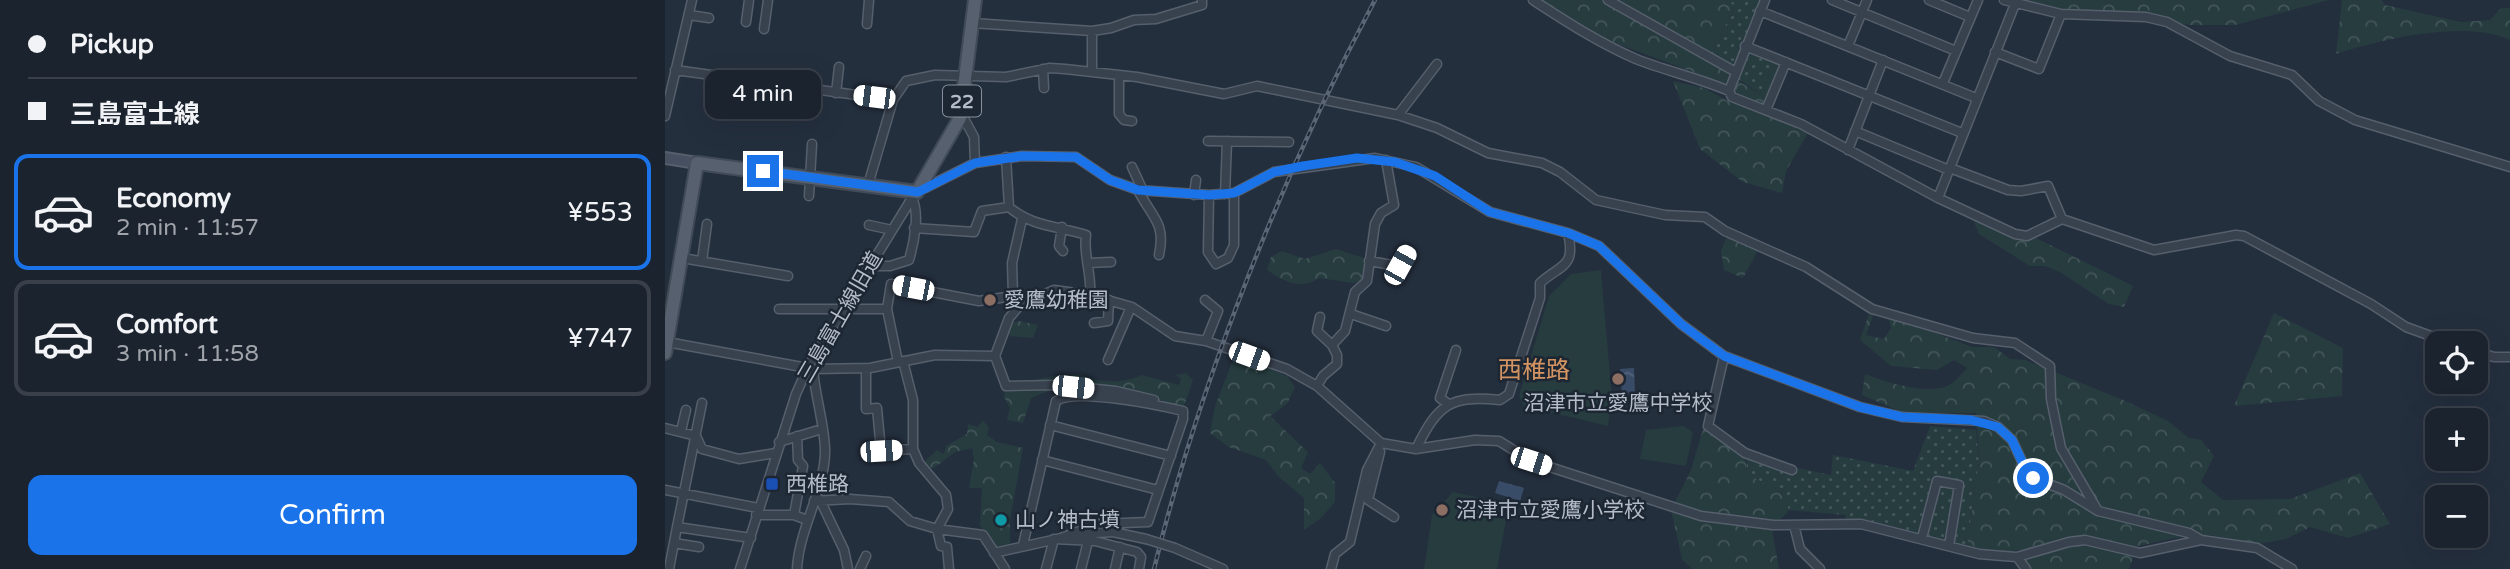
<!DOCTYPE html>
<html lang="en">
<head>
<meta charset="utf-8">
<style>
	:root { --surface:#1b232e; --page:#242b36; --text:#f1f3f6; --muted:#a0a4aa; --line:#39404a; --accent:#1a73e8 }
	body { margin:0; font-family:"Varela Round","Noto Sans JP",sans-serif; background:var(--page); color:var(--text); height:100vh; display:flex; flex-direction:column; font-size:26px; white-space:nowrap }
	* { box-sizing:border-box; margin:0 }
	p { font-size:23px; color:var(--muted) }
	.icon { flex:none; width:38px; height:38px; fill:none; stroke:currentColor; stroke-width:2; stroke-linecap:round; stroke-linejoin:round }
	.map { position:relative; flex:1; overflow:hidden }
	.drawer { display:flex; flex-direction:column; background:var(--surface); width:665px }
	.drawer>* { flex:none }
	.hud { display:grid; align-content:center; height:154px; padding:0 28px; background:var(--surface) }
	.fabs { position:absolute; left:1760px; top:331px; display:grid; gap:14px }
	.fabs a { display:grid; place-items:center; width:63px; height:63px; border-radius:14px; background:var(--surface); box-shadow:0 7px 28px #0002,0 0 0 2px var(--line); font-size:35px }
	.end { position:absolute; width:32px; height:32px; margin:-16px; border:9px solid #1a73e8; background:#fff; box-shadow:0 0 0 4px #fff }
	.from { border-radius:50% }
	.bubble { position:absolute; height:49px; border-radius:14px; background:var(--surface); box-shadow:0 7px 28px #0002,0 0 0 2px var(--line); font-size:23px; font-weight:600; line-height:49px; text-align:center }
	.car { position:absolute; width:21px; height:42px; margin:-21px -10px; border-radius:9px; box-shadow:0 0 5px 2px #0007; background:linear-gradient(#fff 24%,#345 0 40%,#fff 0 76%,#345 0 86%,#fff 0) }
	.hud b { display:flex; align-items:center; gap:24px; height:66px; font-size:26px }
	.hud b+b { border-top:2px solid var(--line) }
	.hud i { width:18px; height:18px; background:var(--text) }
	ul { padding:0; list-style:none }
	li { display:flex; align-items:center; gap:21px; height:116px; margin:0 14px 10px; padding:0 14px; border:4px solid var(--line); border-radius:14px }
	li div { flex:1 }
	li b { display:block; font-size:26px }
	li em { font-style:normal; font-weight:600 }
	li.selected { border-color:var(--accent) }
	li>.icon { width:63px; height:63px; stroke-width:1.5 }
	.cta { display:flex; gap:14px; margin-top:auto; padding:14px 28px }
	.cta a { flex:1; height:80px; border-radius:14px; background:var(--accent); color:#fff; font-size:28px; font-weight:600; line-height:80px; text-align:center }
	main { display:flex; flex:1; min-height:0 }
	.map>svg:first-child { display:block }
	.grass { fill:url(#grass-dots) }
	.forest { fill:url(#forest-crowns) }
	.park { fill:#263c3f }
	.water { fill:url(#water-ripples) }
	.lines { fill:none; stroke-linecap:round; stroke-linejoin:round }
	.street-casing { stroke:#565f6c; stroke-width:11 }
	.secondary-casing { stroke:#565f6c; stroke-width:14 }
	.primary-casing { stroke:#414a57; stroke-width:16 }
	.street { stroke:#38414e; stroke-width:8 }
	.secondary { stroke:#465061; stroke-width:10 }
	.primary { stroke:#56606e; stroke-width:12 }
	.rail-casing { stroke:#5a6575; stroke-width:4.5 }
	.rail { stroke:#1d2633; stroke-width:2; stroke-dasharray:5; stroke-linecap:butt }
	.street-bridge-casing { stroke:#565f6c; stroke-width:11; stroke-linecap:butt }
	.street-bridge { stroke:#38414e; stroke-width:8 }
	.route { stroke:#1a73e8; stroke-width:9 }
	.education-dot { fill:#8d6e63; stroke:#1d2633; stroke-width:2.5 }
	.transit-dot { fill:#1a4fb4; stroke:#1d2633; stroke-width:2.5 }
	.culture-dot { fill:#0f9aa8; stroke:#1d2633; stroke-width:2.5 }
	.labels { text-anchor:middle; stroke-width:5; stroke-linejoin:round; paint-order:stroke }
	.shield { fill:#1d2633; stroke:#878f9c; stroke-width:2 }
	.shield-label { font-size:19px; font-weight:bold; fill:#b4bcc9 }
	.poi-label { font-size:21px; fill:#b4bcc9; stroke:#1d2633; text-anchor:start }
	.street-label { font-size:21px; fill:#b4bcc9; stroke:#1d2633 }
	.quarter-label { font-size:24px; fill:#d59563; stroke:#1d2633 }
</style>
</head>
<body>
<main>
<section class="drawer">
<div class="hud">
<b><i class="from"></i>Pickup</b>
<b><i></i>三島富士線</b>
</div>
<ul>
<li class="selected"><svg class="icon" aria-label="car" viewBox="0 0 24 24"><path d="M5 17H2v-5l4-1 3-4h7l3 4 3 1v5h-3M9 17h6M6 11h13"/><circle cx="7" cy="17" r="2"/><circle cx="17" cy="17" r="2"/></svg><div><b>Economy</b><p>2 min · 11:57</p></div><em>¥553</em></li>
<li><svg class="icon" aria-label="car" viewBox="0 0 24 24"><path d="M5 17H2v-5l4-1 3-4h7l3 4 3 1v5h-3M9 17h6M6 11h13"/><circle cx="7" cy="17" r="2"/><circle cx="17" cy="17" r="2"/></svg><div><b>Comfort</b><p>3 min · 11:58</p></div><em>¥747</em></li>
</ul>
<div class="cta"><a>Confirm</a></div>
</section>
<div class="map">
<svg width="1845" height="569" viewBox="0 0 1845 569">
	<defs>
		<pattern id="grass-dots" width="8" height="8" patternUnits="userSpaceOnUse" patternTransform="scale(1.75)"><rect width="8" height="8" fill="#263c3f"/><path d="M2 2h.1M6 6h.1" fill="none" stroke="#435659" stroke-width="1.8" stroke-linecap="round"/></pattern>
		<pattern id="forest-crowns" width="20" height="18" patternUnits="userSpaceOnUse" patternTransform="scale(1.75)"><rect width="20" height="18" fill="#263c3f"/><path d="M2 6a3 3 0 1 1 6 0M12 15a3 3 0 1 1 6 0" fill="none" stroke="#435659"/></pattern>
		<pattern id="water-ripples" width="26" height="14" patternUnits="userSpaceOnUse" patternTransform="scale(1.75)"><rect width="26" height="14" fill="#394c67"/><path d="M2 4q2-2 4 0t4 0M15 11q2-2 4 0t4 0" fill="none" stroke="#53647b"/></pattern>
	</defs>
	<rect width="100%" height="100%" fill="#242f3e"/>
	<path class="grass" d="M 1059,0 L 1096,0 L 1081,45 L 1097,52 L 1108,67 L 1095,94 L 1068,75 L 1046,54 L 1069,8 Z
		M 1265,426 L 1311,430 L 1314,462 L 1302,547 L 1180,521 L 1181,515 L 1124,510 L 1116,492 L 1081,474 L 1082,457 L 1166,475 L 1168,455 L 1248,471 Z"/>
	<path class="forest" d="M 877,0 L 1061,0 L 1070,6 L 1046,54 L 1061,63 L 1067,77 L 1095,94 L 1108,67 L 1099,57 L 1119,62 L 1101,110 L 1142,128 L 1143,133 L 1121,171 L 1117,193 L 1078,182 L 1035,149 L 1008,81 L 1039,88 L 1065,102 L 1098,108 L 1044,78 L 921,32 Z
		M 1357,0 L 1664,0 L 1570,25 L 1526,25 L 1395,10 Z
		M 1677,0 L 1716,0 L 1720,5 L 1796,22 L 1825,20 L 1836,8 L 1845,8 L 1845,40 C 1802,19 1716,39 1671,54 Z
		M 1308,219 C 1330,220 1345,234 1367,236 L 1468,286 L 1459,307 L 1444,304 L 1395,272 L 1380,266 L 1365,266 L 1314,234 Z
		M 1062,236 L 1094,248 L 1078,278 L 1059,270 L 1056,251 Z
		M 671,249 L 702,259 L 698,279 L 689,283 L 654,278 C 635,291 619,281 602,270 L 606,257 L 617,251 L 640,259 Z
		M 1205,311 L 1209,313 L 1201,335 L 1219,339 L 1226,328 L 1223,315 L 1307,347 L 1329,347 L 1345,359 L 1360,360 L 1458,400 L 1503,421 L 1524,438 L 1536,440 L 1549,456 L 1536,482 L 1558,500 L 1625,499 L 1695,473 L 1725,524 L 1683,538 L 1645,527 L 1621,539 L 1593,544 L 1545,535 L 1510,538 L 1473,546 L 1464,569 L 1365,569 L 1354,550 L 1332,553 L 1302,547 L 1314,462 L 1311,413 L 1239,413 L 1197,395 L 1200,374 C 1220,382 1266,397 1286,384 C 1292,380 1297,373 1302,368 L 1289,360 L 1272,370 L 1226,366 L 1195,340 Z
		M 1609,313 L 1678,348 L 1677,396 L 1569,406 Z
		M 353,321 L 373,325 L 368,338 L 345,336 L 343,328 L 346,323 Z
		M 570,355 L 622,376 L 630,387 L 622,404 L 605,416 L 643,452 L 636,468 L 645,474 L 655,463 L 670,483 L 670,502 L 656,518 L 639,530 L 639,498 L 613,476 L 601,460 L 564,447 L 545,433 L 550,406 Z
		M 521,373 L 528,380 L 518,409 C 500,397 433,385 409,385 C 397,385 378,393 366,398 L 358,423 L 342,420 L 345,408 L 339,397 L 341,387 L 388,376 L 415,374 C 429,383 461,384 476,375 L 514,385 L 516,379 L 511,375 Z
		M 318,421 L 324,427 L 322,435 L 332,442 L 358,448 L 345,520 L 345,545 L 331,548 L 325,535 L 315,526 L 317,488 L 304,488 L 309,459 L 307,448 L 290,452 L 269,468 L 262,467 L 259,462 L 272,450 L 279,454 L 281,446 L 302,434 L 303,424 L 312,427 Z
		M 1040,423 L 1080,457 L 1082,474 L 1116,492 L 1124,510 L 1107,529 L 1114,569 L 1027,569 L 1017,559 L 1006,510 L 1026,470 Z"/>
	<path class="park" d="M 936,270 L 947,399 L 943,426 L 859,406 L 854,396 L 884,296 L 906,274 Z
		M 1018,426 L 1028,432 L 1021,466 L 975,459 L 981,430 Z
		M 788,492 L 844,504 L 832,569 L 759,569 L 767,515 Z"/>
	<path class="water" d="M 969,368 L 970,394 L 957,395 L 955,369 Z
		M 834,481 L 859,488 L 855,501 L 830,493 Z"/>
	<g class="lines">
		<g class="street-casing">
			<path id="street" d="M 868,0 C 902,22 934,43 971,59 C 1001,71 1034,78 1064,91 L 1067,97 L 1136,124 L 1273,198 L 1350,234 L 1362,236 L 1397,219 L 1489,250 L 1571,235 L 1579,236 L 1706,304 L 1741,327 L 1785,343
				M 943,0 L 1069,71
				M 1167,0 L 1291,51
				M 1264,0 L 1305,17
				M 1339,0 L 1396,14 L 1481,17 L 1502,22 L 1565,56 L 1627,75 L 1654,101 L 1690,120 L 1845,167
				M 1095,11 L 1311,98
				M 24,15 L 44,18
				M 81,22 L 84,0
				M 307,23 L 427,31 L 446,28 L 469,20 L 491,19 L 537,5 L 537,0
				M 202,24 L 204,0
				M 99,29 L 103,0
				M 427,31 L 427,72
				M 1080,46 L 1297,133
				M 1183,46 L 1202,0
				M 1330,52 L 1374,69 L 1396,14
				M 378,69 L 379,88
				M 10,70 L 228,100 L 203,185
				M 454,76 L 454,114 L 459,120 L 467,121
				M 1278,83 L 1313,0
				M 1064,91 L 1100,0
				M 171,93 L 174,67
				M 228,100 L 241,81 L 270,75 L 341,77 L 385,68 L 400,69 L 472,77 L 559,94 L 592,86 L 733,115 L 772,128 L 823,153 L 877,163 L 895,172 L 931,200 L 1000,215 L 1040,217 L 1060,231 L 1141,267 L 1207,309 L 1308,338 L 1350,343 L 1385,366 L 1386,399 L 1396,448 L 1433,511 L 1524,533 L 1536,540 L 1592,548 L 1627,569
				M 1101,110 L 1121,62
				M 296,113 L 309,137 L 310,163
				M 733,115 L 772,64
				M 0,116 L 27,0
				M 1190,131 L 1284,170
				M 543,141 L 624,142
				M 1183,150 L 1218,60
				M 341,157 L 344,207 C 367,227 393,226 421,235 C 418,255 427,274 425,295
				M 467,167 L 478,191
				M 1285,168 L 1343,190 L 1356,191 L 1383,186 L 1397,219
				M 473,190 C 487,218 501,222 494,255
				M 560,194 L 562,141
				M 529,195 L 531,180
				M 544,195 L 543,252 L 551,264 L 563,258 L 569,245 L 569,193
				M 144,196 L 147,144
				M 1273,198 L 1350,4
				M 204,225 L 227,230
				M 397,227 L 394,246 L 398,251
				M 249,228 L 309,232 L 317,211 L 344,207
				M 17,258 L 123,276
				M 37,261 L 42,224
				M 704,261 L 733,266 L 743,251
				M 423,263 L 446,262
				M 205,266 L 225,266 L 244,260 C 249,243 255,213 247,198
				M 348,296 L 347,263 L 357,219
				M 540,300 L 553,311 L 541,341
				M 114,309 L 222,309 L 226,284 L 314,301 L 348,296 L 356,304
				M 222,309 L 233,362
				M 686,314 L 721,326
				M 655,317 L 652,331 L 667,345
				M 429,323 L 443,321 L 444,300
				M 2,342 L 148,369 L 205,368 L 270,355 L 330,356 L 344,318 L 356,304 L 389,290 L 425,295 L 467,307 L 510,336 L 541,341 L 622,369 L 652,386 L 716,443 L 751,449 L 810,440 L 834,441 L 866,461 L 1036,516 L 1108,525 L 1196,524 L 1314,554 L 1338,556 L 1352,557 L 1404,542 L 1420,540 L 1475,553 L 1536,540
				M 1811,351 L 1829,357 L 1845,357
				M 330,356 L 341,386 L 392,385 L 451,391 L 489,400
				M 1059,356 L 1043,426 L 1080,453 L 1127,470
				M 443,360 L 466,307
				M 238,361 L 248,400 L 248,449 L 254,463 L 281,495 L 283,509 L 272,529 L 276,546 L 282,547 L 284,569
				M 201,368 L 201,409 L 212,408 L 216,451 L 248,449
				M 652,386 L 658,376 L 672,364 L 672,355 L 667,345 L 680,331 L 690,292 L 702,281 L 710,224 L 716,213 L 729,205 L 721,160
				M 37,403 L 12,527 L 86,538
				M 782,403 L 775,398 L 791,350
				M 385,425 L 506,456
				M 0,428 L 31,436 L 37,449 L 74,459 L 111,453
				M 16,431 L 21,410
				M 132,436 L 133,460 L 138,466 L 129,515 L 142,520
				M 114,442 L 157,429
				M 751,449 C 773,404 785,395 835,400 L 844,394 L 875,298 L 875,283 C 896,264 911,268 903,233
				M 715,452 L 703,500 L 729,517
				M 377,460 L 493,490
				M 0,490 L 93,508
				M 155,500 L 179,550 L 183,569
				M 149,501 L 185,499 L 224,502 L 245,521 L 272,529 L 318,535 L 340,569
				M 91,515 L 129,515
				M 1129,525 L 1135,549 L 1155,569
				M 414,534 L 448,532 L 481,539
				M 396,538 L 433,524 L 483,522 L 518,419 L 518,411
				M 1257,538 L 1272,481 L 1294,485 L 1284,546
				M 9,543 L 34,547
				M 358,545 L 391,401 C 411,388 493,405 518,411
				M 510,548 L 558,569
				M 329,553 L 401,537
				M 1352,557 L 1361,569
				M 4,569 L 12,527
				M 75,569 L 131,394 L 143,367 L 247,198 L 252,192 L 310,163 L 357,156 L 411,157 L 445,180 L 473,190 L 544,195 L 569,193 L 609,172 L 710,158 L 751,167 L 825,212 L 903,233 L 934,246 L 1016,324 L 1059,356 L 1195,407 L 1237,417 L 1319,421 L 1333,427 L 1347,440 L 1361,470 L 1368,478 L 1399,490 L 1433,511
				M 132,569 C 134,528 161,488 160,449 C 159,422 150,396 148,369
				M 195,569 L 201,556
				M 381,569 L 389,539 L 430,541 L 472,552 L 476,557 L 474,569
				M 416,569 L 423,541
				M 450,569 L 455,547
				M 666,569 L 670,554 L 685,542 L 702,470 L 716,443"/>
		</g>
		<g class="secondary-casing">
			<path id="secondary" d="M 0,158 L 32,163"/>
		</g>
		<g class="primary-casing">
			<path id="primary" d="M 0,353 L 32,163 L 252,192 L 295,118 L 310,0"/>
		</g>
		<use href="#street" class="street"/>
		<use href="#secondary" class="secondary"/>
		<use href="#primary" class="primary"/>
		<g class="rail-casing">
			<path id="rail" d="M 489,569 C 535,380 619,171 710,0"/>
		</g>
		<use href="#rail" class="rail"/>
		<g class="street-bridge-casing">
			<path id="street-bridge" d="M 481,539 L 510,548"/>
		</g>
		<use href="#street-bridge" class="street-bridge"/>
	</g>
	<g class="lines">
		<path class="route" d="M 98,171 L 253,192 L 310,163 L 357,156 L 411,157 L 445,180 L 473,190 L 544,195 L 569,193 L 609,172 L 638,166 L 692,158 L 730,162 L 770,176 L 825,212 L 903,233 L 934,246 L 1016,324 L 1059,356 L 1195,407 L 1237,417 L 1306,420 L 1333,427 L 1347,440 L 1361,470 L 1368,478"/>
	</g>
	<g class="education-dot">
		<circle cx="325" cy="300" r="7"/>
		<circle cx="953" cy="379" r="7"/>
		<circle cx="777" cy="510" r="7"/>
	</g>
	<rect class="transit-dot" x="100" y="477" width="14" height="14" rx="3.5"/>
	<circle class="culture-dot" cx="336" cy="520" r="7"/>
	<g class="labels">
		<rect class="shield" x="278" y="85.5" width="38" height="31" rx="5"/>
		<g class="shield-label">
			<text x="297" y="108">22</text>
		</g>
		<g class="poi-label">
			<text x="339" y="307">愛鷹幼稚園</text>
			<text x="953" y="410" text-anchor="middle">沼津市立愛鷹中学校</text>
			<text x="121" y="491">西椎路</text>
			<text x="791" y="517">沼津市立愛鷹小学校</text>
			<text x="350" y="527">山ノ神古墳</text>
		</g>
		<g class="street-label">
			<text transform="translate(175 317) rotate(-60)" y="7">三島富士線旧道</text>
		</g>
		<g class="quarter-label">
			<text x="869" y="378">西椎路</text>
		</g>
	</g>
</svg>
<div class="fabs">
<a><svg class="icon" aria-label="locate" viewBox="0 0 24 24"><circle cx="12" cy="12" r="6"/><path d="M12 2v4M12 18v4M2 12h4M18 12h4"/></svg></a>
<a>+</a>
<a>−</a>
</div>
<i class="end from" style="left:1368px;top:478px"></i>
<i class="end" style="left:98px;top:171px"></i>
<div class="bubble" style="left:40px;top:70px;width:116px">4 min</div>
<i class="car" style="left:209px;top:97px;rotate:277deg"></i>
<i class="car" style="left:735px;top:265px;rotate:29deg"></i>
<i class="car" style="left:248px;top:288px;rotate:281deg"></i>
<i class="car" style="left:584px;top:356px;rotate:110deg"></i>
<i class="car" style="left:408px;top:387px;rotate:96deg"></i>
<i class="car" style="left:216px;top:451px;rotate:86deg"></i>
<i class="car" style="left:866px;top:461px;rotate:108deg"></i>
</div>
</main>
</body>
</html>
